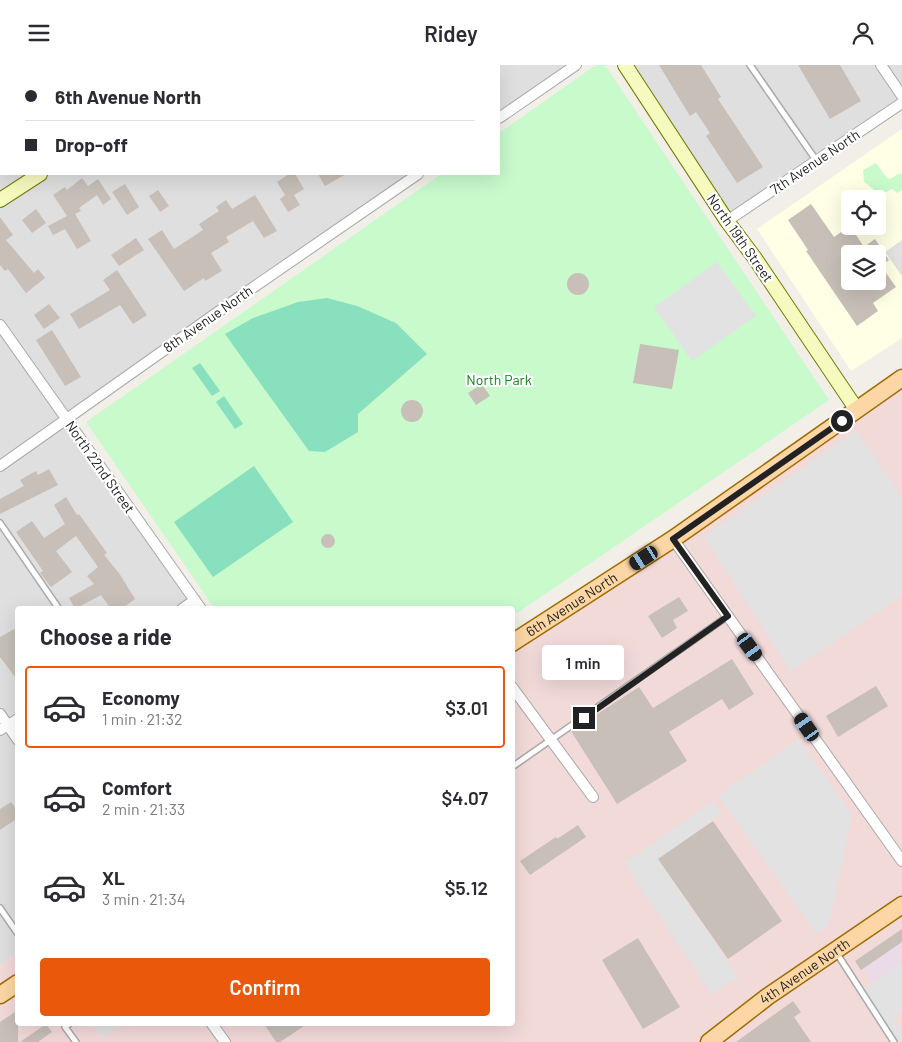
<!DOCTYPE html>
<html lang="en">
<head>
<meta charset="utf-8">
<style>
	:root { --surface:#fff; --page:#f2f2f3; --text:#2b2b33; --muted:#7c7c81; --line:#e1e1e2; --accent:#ea580c }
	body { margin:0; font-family:Barlow,sans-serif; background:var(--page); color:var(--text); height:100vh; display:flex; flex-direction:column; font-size:19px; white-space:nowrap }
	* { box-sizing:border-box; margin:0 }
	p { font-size:16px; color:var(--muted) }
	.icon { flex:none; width:28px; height:28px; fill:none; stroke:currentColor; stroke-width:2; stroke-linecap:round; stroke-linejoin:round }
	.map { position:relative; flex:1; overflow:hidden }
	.drawer { position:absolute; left:15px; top:541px; width:500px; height:420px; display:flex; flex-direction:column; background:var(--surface); border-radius:5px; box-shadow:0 5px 20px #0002 }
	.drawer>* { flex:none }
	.banner { position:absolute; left:0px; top:0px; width:500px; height:110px; box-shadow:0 5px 20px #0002; display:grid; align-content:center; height:110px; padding:0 25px; background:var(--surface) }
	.tools { position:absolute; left:841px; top:125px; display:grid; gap:10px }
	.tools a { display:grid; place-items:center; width:45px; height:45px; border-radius:5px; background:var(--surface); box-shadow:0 5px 20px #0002; font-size:25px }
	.end { position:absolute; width:22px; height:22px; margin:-11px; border:6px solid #222; background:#fff; box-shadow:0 0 0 2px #fff }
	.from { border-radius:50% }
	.bubble { position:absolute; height:35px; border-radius:5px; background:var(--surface); box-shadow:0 5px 20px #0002; font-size:16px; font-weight:600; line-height:35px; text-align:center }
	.car { position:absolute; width:15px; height:30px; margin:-15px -8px; border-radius:6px; box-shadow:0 0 4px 1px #0007; background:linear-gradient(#222 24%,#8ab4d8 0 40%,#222 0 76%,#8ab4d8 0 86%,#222 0) }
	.banner b { display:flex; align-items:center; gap:18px; height:48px; font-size:19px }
	.banner b+b { border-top:1px solid var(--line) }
	.banner i { width:12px; height:12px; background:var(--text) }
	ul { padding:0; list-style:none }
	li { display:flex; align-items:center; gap:15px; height:82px; margin:0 10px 8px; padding:0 15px; border:2px solid transparent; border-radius:5px }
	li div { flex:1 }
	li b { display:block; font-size:19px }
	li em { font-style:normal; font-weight:600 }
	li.active { border-color:var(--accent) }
	li>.icon { width:45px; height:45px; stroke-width:1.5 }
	h2 { padding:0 25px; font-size:22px; line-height:60px }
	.action { display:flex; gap:10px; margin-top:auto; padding:10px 25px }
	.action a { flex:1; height:58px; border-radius:5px; background:var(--accent); color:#fff; font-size:20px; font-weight:600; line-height:58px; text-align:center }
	header { display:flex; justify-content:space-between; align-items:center; height:65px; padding:0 25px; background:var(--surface); font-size:22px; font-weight:600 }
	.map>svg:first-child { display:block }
	.residential { fill:#e0dfdf }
	.commercial { fill:#f2dad9 }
	.industrial { fill:#ebdbe8 }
	.education { fill:#ffffe5; fill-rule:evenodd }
	.park { fill:#c8facc }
	.pitch { fill:#88e0be }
	.parking { fill:#e2e2e2 }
	.building { fill:#c7bfb8; fill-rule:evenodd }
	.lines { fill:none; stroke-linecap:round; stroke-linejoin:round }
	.lane-casing { stroke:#a9a9a9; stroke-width:8 }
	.street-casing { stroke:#a9a9a9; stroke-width:12 }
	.secondary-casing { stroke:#707d05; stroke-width:16 }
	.primary-casing { stroke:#a06b00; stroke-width:19 }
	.lane { stroke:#fff; stroke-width:5 }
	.street { stroke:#fff; stroke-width:10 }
	.secondary { stroke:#f7fabf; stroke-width:14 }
	.primary { stroke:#fcd6a4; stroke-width:16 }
	.route { stroke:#222; stroke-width:6 }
	.labels { text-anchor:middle; stroke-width:4.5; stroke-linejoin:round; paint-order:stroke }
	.street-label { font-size:14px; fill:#222; stroke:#fff }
	.park-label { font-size:14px; fill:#0c8416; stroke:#fff }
</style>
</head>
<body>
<header><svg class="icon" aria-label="menu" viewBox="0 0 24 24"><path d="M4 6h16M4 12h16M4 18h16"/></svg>Ridey<svg class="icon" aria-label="person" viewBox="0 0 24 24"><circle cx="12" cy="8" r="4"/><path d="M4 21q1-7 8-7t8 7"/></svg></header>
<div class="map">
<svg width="902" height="977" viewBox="0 0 902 977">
	<rect width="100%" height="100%" fill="#f2efe9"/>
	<path class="residential" d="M 0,0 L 577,0 L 499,54 L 499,1 L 1,1 L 1,109 L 420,109 L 67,355 L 197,544 L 18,544 L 17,889 L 0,901 Z
		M 625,0 L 902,0 L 902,38 L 727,156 Z"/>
	<path class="commercial" d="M 902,324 L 902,977 L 0,977 L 0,901 L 17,889 L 18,959 L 512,959 L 513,582 Z"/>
	<path class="industrial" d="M 902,877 L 902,898 L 873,918 L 863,904 Z"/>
	<path class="education" d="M 902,64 L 902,273 L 851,306 L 757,164 ZM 850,134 L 878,134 L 878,161 L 850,161 ZM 850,189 L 878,189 L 878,216 L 850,216 Z"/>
	<path class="park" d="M 596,0 L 605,0 L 829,335 L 513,551 L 512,544 L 215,544 L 86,357 L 441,109 L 499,109 L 499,68 Z
		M 876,98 L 886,112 L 890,114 L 898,109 L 902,109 L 902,125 L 897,128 L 892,124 L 881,130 L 864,117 L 863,105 Z"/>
	<path class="pitch" d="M 327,233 L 357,241 L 396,258 L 427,289 L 358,349 L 358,367 L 325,387 L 309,386 L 225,269 L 253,253 L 298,237 Z
		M 200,298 L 220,326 L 212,331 L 192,303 Z
		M 224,331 L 243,359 L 235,364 L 216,337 Z
		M 254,401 L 293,457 L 213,512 L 174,457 Z"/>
	<path class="parking" d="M 902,175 L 902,211 L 885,187 Z
		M 717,197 L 756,251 L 692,296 L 654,242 Z
		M 856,365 L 902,432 L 902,531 L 791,606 L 704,472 Z
		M 798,674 L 852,749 L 829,860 L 817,869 L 718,731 Z
		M 714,736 L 722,748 L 658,794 L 738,912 L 712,930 L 624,798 Z
		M 902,898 L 902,947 L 893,953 L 902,966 L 902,977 L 898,977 L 863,925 Z
		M 93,959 L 123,959 L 102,973 Z"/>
	<path class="building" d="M 659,0 L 701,0 L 721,32 L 718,34 L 763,102 L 737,118 L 706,71 L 710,68 L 696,47 L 690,51 Z
		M 798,0 L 840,0 L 861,36 L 830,54 Z
		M 289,109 L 295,109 L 304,124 L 294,130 L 300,140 L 288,147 L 280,134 L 285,130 L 277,117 Z
		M 318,109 L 346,109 L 325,121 Z
		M 82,113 L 88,121 L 98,114 L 111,134 L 103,140 L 97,130 L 79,143 L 81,146 L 75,149 L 91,176 L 77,184 L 65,164 L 53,170 L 48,161 L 67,151 L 53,130 L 65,122 L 67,125 Z
		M 125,119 L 139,142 L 127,150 L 112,127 Z
		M 158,125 L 169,141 L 160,147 L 149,131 Z
		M 255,130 L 277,166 L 264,173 L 253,156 L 226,172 L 229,177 L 211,188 L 222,206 L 205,216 L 204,213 L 184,226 L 148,174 L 162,165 L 174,184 L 203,165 L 199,159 L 219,146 L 216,142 L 226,135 L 232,144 Z
		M 811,139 L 834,172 L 850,161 L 864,182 L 875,174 L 889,195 L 881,201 L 896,222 L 873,238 L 878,246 L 857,261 L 806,186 L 808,185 L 788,155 ZM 850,189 L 878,189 L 878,216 L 850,216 Z
		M 36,144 L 46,158 L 32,168 L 22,155 Z
		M 0,152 L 13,170 L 6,175 L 34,208 L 38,204 L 45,213 L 26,228 L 8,204 L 5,206 L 0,200 Z
		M 136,173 L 144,185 L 119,201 L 111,190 Z
		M 117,205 L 147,250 L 133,259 L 120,240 L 79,264 L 70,249 L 110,225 L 103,215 Z
		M567 219a11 11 0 1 1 22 0a11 11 0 1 1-22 0Z
		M 49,239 L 60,253 L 44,264 L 34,250 Z
		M 52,265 L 81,312 L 65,321 L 36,275 Z
		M 640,279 L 679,285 L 672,324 L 633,318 Z
		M 482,319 L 490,331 L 476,340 L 468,328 Z
		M401 346a11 11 0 1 1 22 0a11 11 0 1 1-22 0Z
		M 49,404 L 58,420 L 0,449 L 0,434 L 24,421 L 20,415 L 36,406 L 38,410 Z
		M 66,432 L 77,450 L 79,449 L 107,488 L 104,490 L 119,508 L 135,534 L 121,544 L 111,544 L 101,530 L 75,544 L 69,533 L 94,519 L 87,511 L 98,502 L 76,471 L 56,486 L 72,507 L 51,522 L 40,508 L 43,506 L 16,467 L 32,456 L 44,473 L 65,459 L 54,440 Z
		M321 476a7 7 0 1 1 14 0a7 7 0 1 1-14 0Z
		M 679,532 L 688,546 L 673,555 L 677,563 L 662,573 L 648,551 Z
		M 18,562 L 18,616 L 0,592 L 0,572 Z
		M 732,594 L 754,629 L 729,645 L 722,634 L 669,667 L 687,696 L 617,739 L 571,666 L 639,622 L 653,643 Z
		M 876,621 L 888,641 L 838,672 L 826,651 Z
		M 11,737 L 18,746 L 18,753 L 0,765 L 0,744 Z
		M 713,756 L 782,856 L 728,894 L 658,794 Z
		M 578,760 L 586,772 L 530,810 L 520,796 L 556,772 L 557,774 Z
		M 902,864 L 902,877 L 861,905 L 855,896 Z
		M 638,873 L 680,942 L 643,964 L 602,895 Z
		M 793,936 L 801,947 L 794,952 L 811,977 L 736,977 Z
		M 18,945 L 18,977 L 0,977 L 0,957 Z
		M 46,959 L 52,967 L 38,977 L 20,977 Z
		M 264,959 L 307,959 L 280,977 L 276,977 Z"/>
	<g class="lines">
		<g class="lane-casing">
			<path id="lane" d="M 750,0 L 816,95
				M 0,458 L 59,544
				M 512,702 L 728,551
				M 0,843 L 18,869
				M 836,887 L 894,977
				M 69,959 L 65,962 L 76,977"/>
		</g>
		<g class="street-casing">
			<path id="street" d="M 881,0 L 902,31
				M 499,53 L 576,0
				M 727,156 L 902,38
				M 0,260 L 201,544
				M 0,401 L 235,235 L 418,109
				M 673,474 L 902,796
				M 182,544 L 195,535
				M 512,622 L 593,732
				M 0,649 L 18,675
				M 0,665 L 18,654
				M 212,959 L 225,977"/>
		</g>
		<g class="secondary-casing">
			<path id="secondary" d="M 625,0 L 727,156 L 754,192 L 857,345
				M 200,1 L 202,0
				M 0,135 L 40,109"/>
		</g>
		<g class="primary-casing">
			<g id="primary">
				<path id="s1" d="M 512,578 L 673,474 L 902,313"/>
				<path d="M 0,930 L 18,918"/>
				<path id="s2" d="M 709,977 L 767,932 L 902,840"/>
			</g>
		</g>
		<use href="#lane" class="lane"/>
		<use href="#street" class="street"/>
		<use href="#secondary" class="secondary"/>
		<use href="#primary" class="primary"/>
	</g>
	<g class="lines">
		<path class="route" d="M 584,653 L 728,551 L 673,474 L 842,356"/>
	</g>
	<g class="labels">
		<g class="street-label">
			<text transform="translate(815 97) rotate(-34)" y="5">7th Avenue North</text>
			<text transform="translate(740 173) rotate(55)" y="5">North 19th Street</text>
			<text transform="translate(208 254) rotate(-35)" y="5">8th Avenue North</text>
			<text transform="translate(100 402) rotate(55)" y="5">North 22nd Street</text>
			<text dy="5" stroke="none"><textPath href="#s1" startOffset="71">6th Avenue North</textPath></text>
			<text dy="5" stroke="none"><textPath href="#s2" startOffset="119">4th Avenue North</textPath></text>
		</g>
		<g class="park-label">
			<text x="499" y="320">North Park</text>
		</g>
	</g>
</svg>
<div class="tools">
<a><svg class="icon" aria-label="locate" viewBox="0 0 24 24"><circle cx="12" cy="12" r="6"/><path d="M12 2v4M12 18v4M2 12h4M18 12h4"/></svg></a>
<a><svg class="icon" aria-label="layers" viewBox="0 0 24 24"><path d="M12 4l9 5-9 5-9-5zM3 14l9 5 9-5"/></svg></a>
</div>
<i class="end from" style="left:842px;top:356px"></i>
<i class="end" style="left:584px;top:653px"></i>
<div class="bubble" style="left:542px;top:580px;width:82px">1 min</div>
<i class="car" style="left:644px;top:493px;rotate:237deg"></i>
<i class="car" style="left:750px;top:582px;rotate:144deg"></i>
<i class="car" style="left:807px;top:662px;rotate:325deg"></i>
<div class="banner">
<b><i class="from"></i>6th Avenue North</b>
<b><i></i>Drop-off</b>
</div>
<section class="drawer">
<h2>Choose a ride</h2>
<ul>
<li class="active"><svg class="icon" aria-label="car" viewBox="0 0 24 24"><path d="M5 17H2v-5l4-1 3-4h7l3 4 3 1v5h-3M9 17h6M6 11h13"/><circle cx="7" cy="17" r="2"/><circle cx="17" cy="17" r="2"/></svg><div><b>Economy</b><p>1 min · 21:32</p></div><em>$3.01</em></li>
<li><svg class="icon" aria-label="car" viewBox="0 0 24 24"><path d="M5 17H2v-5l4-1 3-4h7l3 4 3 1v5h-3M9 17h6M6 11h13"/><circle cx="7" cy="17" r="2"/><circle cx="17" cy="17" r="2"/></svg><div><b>Comfort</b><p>2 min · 21:33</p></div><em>$4.07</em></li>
<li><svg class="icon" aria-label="car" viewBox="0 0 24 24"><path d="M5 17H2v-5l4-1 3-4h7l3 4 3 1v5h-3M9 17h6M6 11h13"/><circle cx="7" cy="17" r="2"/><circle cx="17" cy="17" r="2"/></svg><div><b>XL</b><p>3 min · 21:34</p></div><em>$5.12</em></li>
</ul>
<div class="action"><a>Confirm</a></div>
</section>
</div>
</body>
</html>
